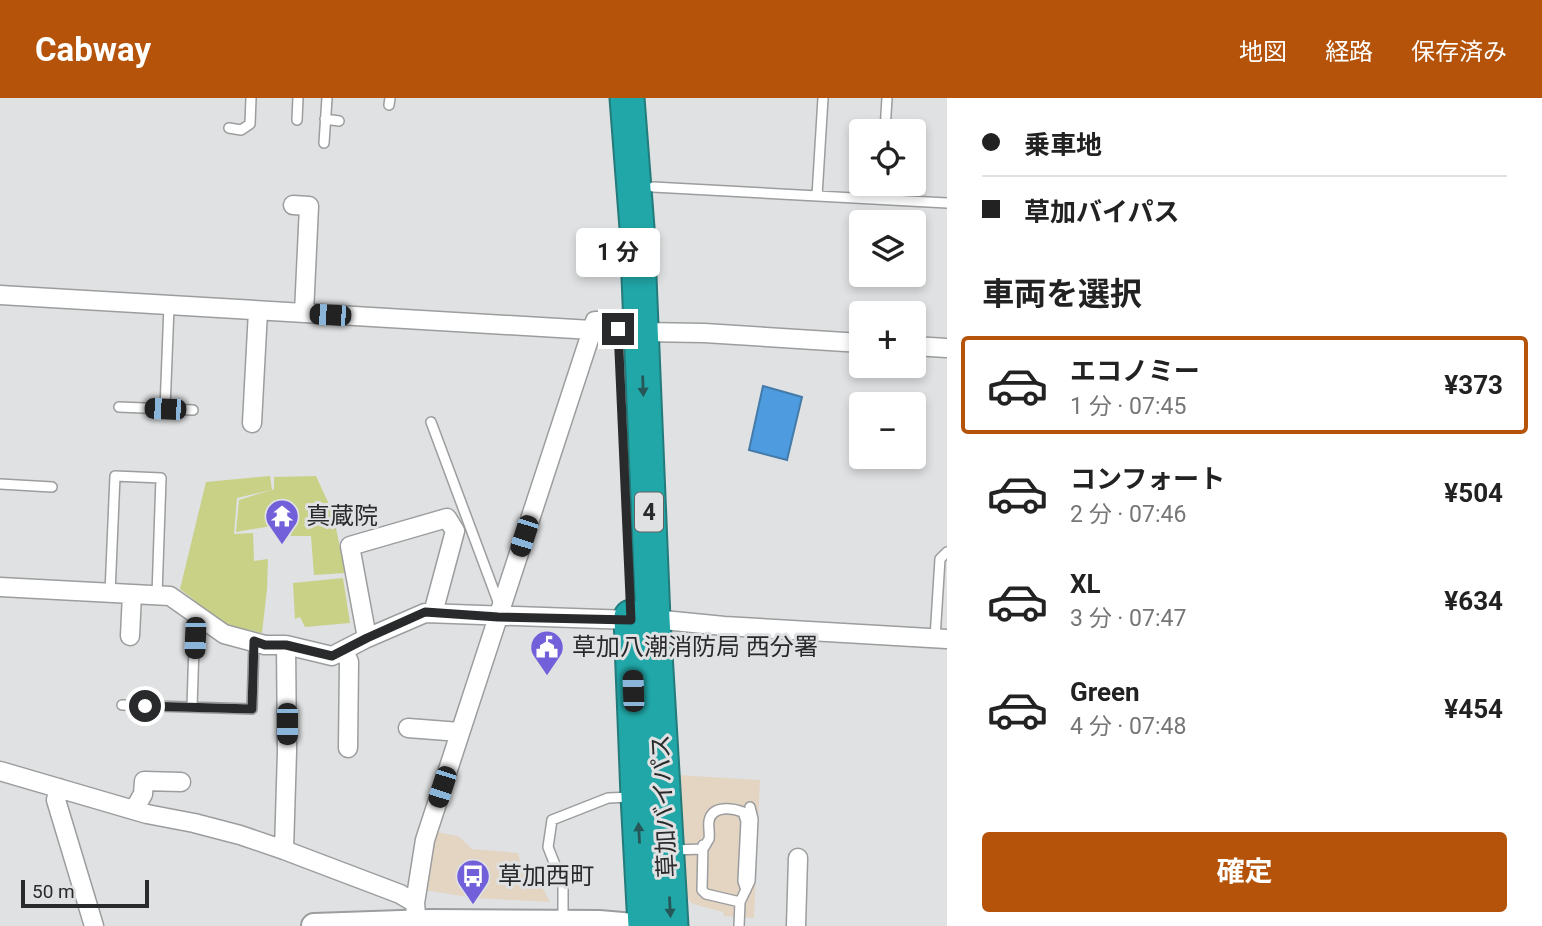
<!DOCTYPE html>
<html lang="ja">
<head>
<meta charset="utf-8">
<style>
	:root { --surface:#fff; --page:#f2f2f2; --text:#222; --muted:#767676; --line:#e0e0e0; --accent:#b45309 }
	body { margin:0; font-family:Roboto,"Noto Sans JP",sans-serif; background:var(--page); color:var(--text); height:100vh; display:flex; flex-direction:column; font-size:26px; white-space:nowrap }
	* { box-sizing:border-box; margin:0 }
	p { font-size:23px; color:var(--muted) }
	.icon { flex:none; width:38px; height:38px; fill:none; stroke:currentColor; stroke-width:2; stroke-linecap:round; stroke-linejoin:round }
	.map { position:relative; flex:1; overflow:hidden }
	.drawer { display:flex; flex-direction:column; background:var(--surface); width:595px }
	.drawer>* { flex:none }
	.top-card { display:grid; align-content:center; height:154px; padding:0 35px; background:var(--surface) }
	.buttons { position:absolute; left:849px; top:21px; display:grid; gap:14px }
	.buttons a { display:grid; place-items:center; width:77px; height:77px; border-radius:7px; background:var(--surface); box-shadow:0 4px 10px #0003; font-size:35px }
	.scale { position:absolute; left:21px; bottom:18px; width:128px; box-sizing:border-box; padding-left:7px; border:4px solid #292a2b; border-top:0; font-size:19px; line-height:24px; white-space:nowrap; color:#292a2b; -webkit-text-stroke:5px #dfe1e2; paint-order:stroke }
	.end { position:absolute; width:32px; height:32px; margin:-16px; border:9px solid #292a2b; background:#fff; box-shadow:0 0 0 4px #fff }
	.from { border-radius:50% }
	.bubble { position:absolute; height:49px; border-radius:7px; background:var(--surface); box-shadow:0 4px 10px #0003; font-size:23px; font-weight:700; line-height:49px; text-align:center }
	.car { position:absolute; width:21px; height:42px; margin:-21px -10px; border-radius:9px; box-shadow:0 0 5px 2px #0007; background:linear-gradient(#222 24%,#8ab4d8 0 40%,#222 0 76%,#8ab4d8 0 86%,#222 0) }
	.top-card b { display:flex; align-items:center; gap:24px; height:66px; font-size:26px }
	.top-card b+b { border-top:2px solid var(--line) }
	.top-card i { width:18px; height:18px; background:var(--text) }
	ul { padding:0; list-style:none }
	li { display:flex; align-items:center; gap:21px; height:98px; margin:0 14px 10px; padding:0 21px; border:4px solid transparent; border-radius:7px }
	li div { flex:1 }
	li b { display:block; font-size:26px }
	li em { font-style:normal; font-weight:700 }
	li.on { border-color:var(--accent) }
	li>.icon { width:63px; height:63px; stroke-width:1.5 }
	h2 { padding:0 35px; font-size:32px; line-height:84px }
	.action { display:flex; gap:14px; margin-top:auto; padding:14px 35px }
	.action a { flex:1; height:80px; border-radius:7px; background:var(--accent); color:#fff; font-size:28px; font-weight:700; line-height:80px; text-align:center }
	header { display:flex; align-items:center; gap:42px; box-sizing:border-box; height:98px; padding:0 35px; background:var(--accent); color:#fff }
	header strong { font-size:33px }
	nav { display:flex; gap:38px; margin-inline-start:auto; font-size:24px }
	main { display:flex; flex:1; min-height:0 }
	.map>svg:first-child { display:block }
	.commercial { fill:#e4d4c2 }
	.green { fill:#c9d187 }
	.water { fill:#4e9cdf; stroke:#437aa9; stroke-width:2 }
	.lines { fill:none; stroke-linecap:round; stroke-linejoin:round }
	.lane-casing { stroke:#9b9d9e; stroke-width:12 }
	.street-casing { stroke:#9b9d9e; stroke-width:21 }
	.secondary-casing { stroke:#9b9d9e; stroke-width:28 }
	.highway-casing { stroke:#247b7c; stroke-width:37 }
	.lane { stroke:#fff; stroke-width:9 }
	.street { stroke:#fff; stroke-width:18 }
	.secondary { stroke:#fff; stroke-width:24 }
	.highway { stroke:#21a7a8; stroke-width:33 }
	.oneway { fill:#265657 }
	.route { stroke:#292a2b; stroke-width:9 }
	.labels { text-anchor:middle; stroke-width:6; stroke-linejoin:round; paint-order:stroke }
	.shield { fill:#dfe1e2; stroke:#606162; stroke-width:2 }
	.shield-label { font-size:23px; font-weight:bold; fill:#292a2b }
	.poi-label { font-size:24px; fill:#292a2b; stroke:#dfe1e2; text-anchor:start }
	.street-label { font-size:24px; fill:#292a2b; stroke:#dfe1e2 }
</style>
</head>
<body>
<header>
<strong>Cabway</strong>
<nav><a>地図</a><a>経路</a><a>保存済み</a></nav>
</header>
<main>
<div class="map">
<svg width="947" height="828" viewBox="0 0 947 828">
	<rect width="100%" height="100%" fill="#dfe1e2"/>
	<path class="commercial" d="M 676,677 L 760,682 L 754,820 L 724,818 L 723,814 L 693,806 L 686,799 L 681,785 Z
		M 436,734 L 458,738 L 472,751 L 518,755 L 525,786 L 538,781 L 550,804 L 475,800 L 424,792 Z"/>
	<path class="green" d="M 270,378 L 272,392 L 274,391 L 274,379 L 316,378 L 333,415 L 345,475 L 314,477 L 311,438 L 291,438 L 288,425 L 236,434 L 239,402 L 271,392 L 237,400 L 234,436 L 253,435 L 254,463 L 268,461 L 267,491 L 262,535 L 226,527 L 180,491 L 206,384 Z
		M 343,480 L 350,525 L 305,529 L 300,519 L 295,521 L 293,485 Z"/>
	<path class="water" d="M 763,288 L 802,299 L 787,362 L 749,352 Z"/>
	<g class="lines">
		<g class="lane-casing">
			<path id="lane" d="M 389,7 L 390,0
				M 325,21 L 339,23
				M 297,22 L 298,0
				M 229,30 L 241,32 L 250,26 L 251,0
				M 885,33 L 887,0
				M 324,45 L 327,0
				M 653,89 L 947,105
				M 817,98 L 823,0
				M 119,309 L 193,312
				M 165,311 L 169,208
				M 431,324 L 500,509
				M 0,386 L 52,389
				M 110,495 L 115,378 L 161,380 L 157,497
				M 935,540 L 940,461 L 947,454
				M 122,607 L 252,611 L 254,544
				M 192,609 L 195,516
				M 703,747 L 702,792 L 706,796 L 740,804
				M 703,751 C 705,748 707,744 709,741 C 710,735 708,729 709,723 C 712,707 732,710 743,714 L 746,723 L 743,783 L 746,792
				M 672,752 L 703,751
				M 563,823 L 563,787 L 548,749 L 552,722 L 608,700 L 632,699
				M 739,828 L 740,804 L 750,783 L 753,721 L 750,709"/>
		</g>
		<g class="street-casing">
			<path id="street" d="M 293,107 L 309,108 L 304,215
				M 0,197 L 592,232
				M 641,234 L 704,235 L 861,245
				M 914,248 L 947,250
				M 252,325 L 258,213
				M 0,489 L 170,498 L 224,536 L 265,547 L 286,547 L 332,558 L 367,540 L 425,515 L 631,522
				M 653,521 L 724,528 L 947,541
				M 130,538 L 132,496
				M 367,540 L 350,448 L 447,420 L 455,433 L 433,515
				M 344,552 L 349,564 L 348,650
				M 408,630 L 460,634
				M 0,673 L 147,716 L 194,725 L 240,737 L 284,752 L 400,796 L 415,805
				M 59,690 L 56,702 L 94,828
				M 134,712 L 143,696 L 144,683 L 181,684
				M 284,752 L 287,653 L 286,547
				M 417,828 L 415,805 L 425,742 L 595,223 L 618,223
				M 796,828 L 798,760"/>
		</g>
		<g class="secondary-casing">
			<path id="secondary" d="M 314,828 L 430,824 L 599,825 L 634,828"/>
		</g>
		<g class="highway-casing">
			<path id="highway" d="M 627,0 L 637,130 L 653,521 L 671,828
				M 631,519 L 638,698 L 645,828"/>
		</g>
		<use href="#lane" class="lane"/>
		<use href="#street" class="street"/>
		<use href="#secondary" class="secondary"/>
		<use href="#highway" class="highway"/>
	</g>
	<defs><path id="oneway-solid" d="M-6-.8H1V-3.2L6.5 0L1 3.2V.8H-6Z" transform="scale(1.75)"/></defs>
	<g class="oneway">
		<use href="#oneway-solid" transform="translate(643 288) rotate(88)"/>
		<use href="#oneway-solid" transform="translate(639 735) rotate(-93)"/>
		<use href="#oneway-solid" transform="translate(670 809) rotate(87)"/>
	</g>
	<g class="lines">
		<path class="route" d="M 145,608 L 252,611 L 254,543 L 265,547 L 286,547 L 332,558 L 367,540 L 425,514 L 498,519 L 631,522 L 618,231"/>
	</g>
	<defs>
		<g id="temple-pin" transform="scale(1.75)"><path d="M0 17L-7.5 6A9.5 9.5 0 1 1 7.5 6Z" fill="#7160da" stroke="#dfe1e2"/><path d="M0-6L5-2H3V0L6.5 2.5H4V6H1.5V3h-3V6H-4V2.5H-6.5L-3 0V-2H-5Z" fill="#fff"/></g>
		<g id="civic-pin" transform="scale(1.75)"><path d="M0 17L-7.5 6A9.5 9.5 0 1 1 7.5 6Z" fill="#7160da" stroke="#dfe1e2"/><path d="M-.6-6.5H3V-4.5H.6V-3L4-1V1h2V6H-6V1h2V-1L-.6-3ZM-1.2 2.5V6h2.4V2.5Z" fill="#fff"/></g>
		<g id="bus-pin" transform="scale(1.75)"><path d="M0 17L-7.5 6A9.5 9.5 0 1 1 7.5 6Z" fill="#7160da" stroke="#dfe1e2"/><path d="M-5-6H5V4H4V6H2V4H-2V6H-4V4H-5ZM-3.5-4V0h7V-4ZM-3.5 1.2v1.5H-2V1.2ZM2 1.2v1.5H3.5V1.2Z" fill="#fff"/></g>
	</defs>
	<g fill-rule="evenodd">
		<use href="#temple-pin" x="282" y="418"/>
		<use href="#civic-pin" x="547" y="549"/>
		<use href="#bus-pin" x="473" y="778"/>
	</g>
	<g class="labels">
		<rect class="shield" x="635" y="394.5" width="28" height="39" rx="5"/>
		<g class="shield-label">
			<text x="649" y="422">4</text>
		</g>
		<g class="poi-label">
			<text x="306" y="426">真蔵院</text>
			<text x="572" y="557">草加八潮消防局 西分署</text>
			<text x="498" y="786">草加西町</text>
		</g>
		<g class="street-label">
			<text transform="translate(664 708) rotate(-93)" y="8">草加バイパス</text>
		</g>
	</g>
</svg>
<div class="buttons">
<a><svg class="icon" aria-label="locate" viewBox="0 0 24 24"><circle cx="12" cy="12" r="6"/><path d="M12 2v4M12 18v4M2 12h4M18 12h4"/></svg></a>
<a><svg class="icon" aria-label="layers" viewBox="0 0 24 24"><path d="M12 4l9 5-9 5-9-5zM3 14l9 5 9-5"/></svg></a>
<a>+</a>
<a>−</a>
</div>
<div class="scale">50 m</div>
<i class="end from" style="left:145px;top:608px"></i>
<i class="end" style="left:618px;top:231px"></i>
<div class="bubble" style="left:576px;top:130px;width:84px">1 分</div>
<i class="car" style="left:330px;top:217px;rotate:273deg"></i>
<i class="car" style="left:165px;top:311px;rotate:272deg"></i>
<i class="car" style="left:524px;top:438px;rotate:198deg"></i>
<i class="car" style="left:195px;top:540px;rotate:182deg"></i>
<i class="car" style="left:633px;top:593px;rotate:358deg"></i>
<i class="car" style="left:287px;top:626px;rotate:180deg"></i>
<i class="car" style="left:442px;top:689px;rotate:198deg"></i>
</div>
<section class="drawer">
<div class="top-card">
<b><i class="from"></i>乗車地</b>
<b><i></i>草加バイパス</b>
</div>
<h2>車両を選択</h2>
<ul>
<li class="on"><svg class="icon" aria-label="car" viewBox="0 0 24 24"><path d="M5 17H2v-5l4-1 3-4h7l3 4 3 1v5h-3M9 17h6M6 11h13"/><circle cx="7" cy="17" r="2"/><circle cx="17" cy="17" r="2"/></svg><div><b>エコノミー</b><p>1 分 · 07:45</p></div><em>¥373</em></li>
<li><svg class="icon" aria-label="car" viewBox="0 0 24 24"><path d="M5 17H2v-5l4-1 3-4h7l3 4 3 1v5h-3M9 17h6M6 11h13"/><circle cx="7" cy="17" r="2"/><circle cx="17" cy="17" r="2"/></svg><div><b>コンフォート</b><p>2 分 · 07:46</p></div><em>¥504</em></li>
<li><svg class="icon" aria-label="car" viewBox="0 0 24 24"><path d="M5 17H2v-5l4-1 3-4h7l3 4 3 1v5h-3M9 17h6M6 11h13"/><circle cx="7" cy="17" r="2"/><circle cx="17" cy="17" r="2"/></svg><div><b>XL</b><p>3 分 · 07:47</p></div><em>¥634</em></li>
<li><svg class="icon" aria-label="car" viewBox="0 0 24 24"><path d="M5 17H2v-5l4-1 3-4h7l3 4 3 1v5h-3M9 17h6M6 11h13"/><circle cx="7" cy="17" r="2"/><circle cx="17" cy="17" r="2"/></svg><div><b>Green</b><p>4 分 · 07:48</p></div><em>¥454</em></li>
</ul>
<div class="action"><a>確定</a></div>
</section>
</main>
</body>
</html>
